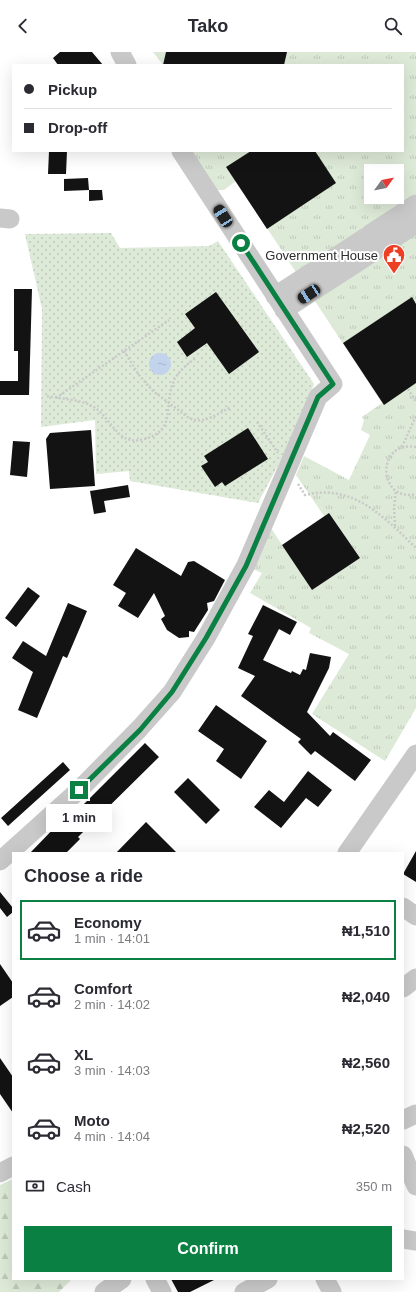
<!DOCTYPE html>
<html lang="en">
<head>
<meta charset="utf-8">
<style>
	:root { --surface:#fff; --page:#f7f7f7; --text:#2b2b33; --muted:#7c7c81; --line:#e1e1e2; --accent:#0b8043 }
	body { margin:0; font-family:Arial,sans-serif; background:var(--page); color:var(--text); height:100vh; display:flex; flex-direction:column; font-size:15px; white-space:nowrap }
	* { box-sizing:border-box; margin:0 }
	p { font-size:13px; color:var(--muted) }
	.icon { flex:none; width:22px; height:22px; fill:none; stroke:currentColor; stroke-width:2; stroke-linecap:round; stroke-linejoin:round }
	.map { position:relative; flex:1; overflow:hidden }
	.sheet { position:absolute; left:12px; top:800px; width:392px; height:428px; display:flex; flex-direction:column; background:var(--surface); border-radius:0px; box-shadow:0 4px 16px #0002 }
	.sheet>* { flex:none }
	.top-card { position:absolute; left:12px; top:12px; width:392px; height:88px; border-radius:0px; box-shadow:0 4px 16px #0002; display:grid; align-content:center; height:88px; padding:0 12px; background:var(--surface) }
	.needle { width:26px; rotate:57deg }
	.fabs { position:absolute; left:364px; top:112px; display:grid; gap:8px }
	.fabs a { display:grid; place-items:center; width:40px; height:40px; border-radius:0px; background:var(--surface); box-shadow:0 4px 16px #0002; font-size:20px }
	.end { position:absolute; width:18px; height:18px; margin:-9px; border:5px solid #0b8043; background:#fff; box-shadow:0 0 0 2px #fff }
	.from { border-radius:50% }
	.bubble { position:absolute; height:28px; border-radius:0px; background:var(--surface); box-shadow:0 4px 16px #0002; font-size:13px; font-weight:800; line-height:28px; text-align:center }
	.car { position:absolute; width:12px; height:24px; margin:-12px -6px; border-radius:5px; box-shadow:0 0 3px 1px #0007; background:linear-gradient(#222 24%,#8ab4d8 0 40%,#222 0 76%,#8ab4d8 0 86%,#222 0) }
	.top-card b { display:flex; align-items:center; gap:14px; height:38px; font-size:15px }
	.top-card b+b { border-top:1px solid var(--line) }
	.top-card i { width:10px; height:10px; background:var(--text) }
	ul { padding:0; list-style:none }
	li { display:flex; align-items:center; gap:12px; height:60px; margin:0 8px 6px; padding:0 4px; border:2px solid transparent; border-radius:0px }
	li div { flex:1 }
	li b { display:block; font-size:15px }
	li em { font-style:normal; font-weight:800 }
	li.active { border-color:var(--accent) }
	li>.icon { width:36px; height:36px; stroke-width:1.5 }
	h2 { padding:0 12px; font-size:18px; line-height:48px }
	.pay { display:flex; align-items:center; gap:10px; height:44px; padding:0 12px; font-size:15px }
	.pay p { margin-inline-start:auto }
	.cta { display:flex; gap:8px; margin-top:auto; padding:8px 12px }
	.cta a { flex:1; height:46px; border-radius:0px; background:var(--accent); color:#fff; font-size:16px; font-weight:800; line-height:46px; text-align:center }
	header { display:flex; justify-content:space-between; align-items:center; height:52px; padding:0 12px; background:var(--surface); font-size:18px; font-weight:800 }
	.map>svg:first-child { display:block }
	.grass { fill:url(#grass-tufts); fill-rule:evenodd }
	.forest { fill:url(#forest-firs) }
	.garden { fill:url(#garden-dots) }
	.water { fill:url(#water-ripples) }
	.building { fill:#131313 }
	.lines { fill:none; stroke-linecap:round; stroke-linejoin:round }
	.path { stroke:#c9c9c9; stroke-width:2.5; stroke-dasharray:2 2; stroke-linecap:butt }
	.minor { stroke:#c9c9c9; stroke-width:19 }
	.route { stroke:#0b8043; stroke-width:5 }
	.labels { text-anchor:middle; stroke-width:4; stroke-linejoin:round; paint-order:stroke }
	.poi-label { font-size:13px; fill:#2c2c2c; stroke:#fff; text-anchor:end }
</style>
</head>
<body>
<header><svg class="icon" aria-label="back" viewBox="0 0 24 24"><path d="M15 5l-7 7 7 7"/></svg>Tako<svg class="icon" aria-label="search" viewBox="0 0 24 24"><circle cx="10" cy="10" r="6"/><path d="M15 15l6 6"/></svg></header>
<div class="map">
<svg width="416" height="1240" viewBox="0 0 416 1240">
	<defs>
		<pattern id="grass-tufts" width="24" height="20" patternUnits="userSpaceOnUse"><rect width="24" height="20" fill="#deead8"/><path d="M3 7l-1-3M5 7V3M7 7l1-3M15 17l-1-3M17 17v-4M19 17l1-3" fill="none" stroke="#bfc9ba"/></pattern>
		<pattern id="forest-firs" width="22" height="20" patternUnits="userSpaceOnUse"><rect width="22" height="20" fill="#deead8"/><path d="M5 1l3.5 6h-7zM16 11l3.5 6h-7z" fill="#bfc9ba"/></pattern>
		<pattern id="garden-dots" width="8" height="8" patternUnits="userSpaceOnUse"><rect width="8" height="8" fill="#deead8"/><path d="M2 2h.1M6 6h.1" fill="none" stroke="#bfc9ba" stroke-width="1.8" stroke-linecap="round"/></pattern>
		<pattern id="water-ripples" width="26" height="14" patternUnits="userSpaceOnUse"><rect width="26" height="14" fill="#c2d3ec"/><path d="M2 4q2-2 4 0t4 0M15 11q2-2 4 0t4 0" fill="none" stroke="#a7b5cb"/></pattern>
	</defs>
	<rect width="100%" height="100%" fill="#fff"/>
	<path class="grass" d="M 153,0 L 416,0 L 416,656 L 385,709 L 312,662 L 349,602 L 309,581 L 311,576 L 250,541 L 262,521 L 253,517 L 271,476 L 312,538 L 360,506 L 329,461 L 324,464 L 296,423 L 304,404 L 349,428 L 370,383 L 361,378 L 364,368 L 362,365 L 382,351 L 236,129 L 224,138 L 214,138 L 188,99 L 403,99 L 403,13 L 163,13 ZM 371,119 L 397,119 L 397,145 L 371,145 Z"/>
	<path class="forest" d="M 13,1127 L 13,1227 L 72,1227 L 59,1240 L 0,1240 L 0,1133 Z"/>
	<path class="garden" d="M 111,181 L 120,196 L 209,194 L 218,189 L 314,332 L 300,372 L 258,451 L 130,429 L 129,419 L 96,422 L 95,368 L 41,375 L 42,257 L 25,182 Z"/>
	<path class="water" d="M149 312a11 11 0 1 1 22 0a11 11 0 1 1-22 0Z"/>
	<path class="building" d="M 60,0 L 92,0 L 103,13 L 58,13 L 53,6 Z
		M 166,0 L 287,0 L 284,13 L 163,13 Z
		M 49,99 L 67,99 L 66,122 L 48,122 Z
		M 251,99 L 315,99 L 336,131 L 267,177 L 226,115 Z
		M 88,126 L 89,138 L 64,139 L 64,127 Z
		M 89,138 L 102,138 L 103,148 L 89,149 Z
		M 14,237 L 32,237 L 29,343 L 0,343 L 0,329 L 18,329 L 18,299 L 14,299 Z
		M 216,240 L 259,300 L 229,322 L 207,291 L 187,305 L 177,290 L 195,276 L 185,262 Z
		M 412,245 L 416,252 L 416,331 L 384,353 L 343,291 Z
		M 248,376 L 268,407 L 225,434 L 222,430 L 215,435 L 201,414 L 208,410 L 204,404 Z
		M 91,378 L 95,434 L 50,437 L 46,387 L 50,381 Z
		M 13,389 L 30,390 L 27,425 L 10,423 Z
		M 128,433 L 130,445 L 104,449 L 106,460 L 94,462 L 90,439 Z
		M 329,461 L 360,506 L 312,538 L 282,493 Z
		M 136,496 L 181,524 L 188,510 L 194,509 L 225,528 L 214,549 L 207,551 L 208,558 L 194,580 L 189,579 L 189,585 L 179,586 L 167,578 L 161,567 L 165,564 L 154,541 L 138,566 L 118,554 L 126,541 L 113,533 Z
		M 28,535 L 40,544 L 16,575 L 5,566 Z
		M 68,551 L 87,559 L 67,606 L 63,604 L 37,666 L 18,658 L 33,620 L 12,606 L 23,589 L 46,604 Z
		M 263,553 L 297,570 L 290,583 L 279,577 L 263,608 L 291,621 L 292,619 L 300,623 L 303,617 L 306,618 L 310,601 L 331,605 L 329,616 L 307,660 L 330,684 L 333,680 L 371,708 L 355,729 L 315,699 L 311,703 L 298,690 L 301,687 L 241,644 L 255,624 L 238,616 L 253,584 L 248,582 Z
		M 216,653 L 267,689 L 241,727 L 216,709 L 224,697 L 198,679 Z
		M 145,691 L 159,705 L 78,785 L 80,787 L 66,801 L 30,801 L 61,769 L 64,772 Z
		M 63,710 L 70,718 L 8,774 L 1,766 Z
		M 308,719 L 332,738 L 318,755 L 306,746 L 281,776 L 254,755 L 269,738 L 284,750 Z
		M 188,726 L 220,758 L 206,772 L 174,740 Z
		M 146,770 L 177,801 L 116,801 Z
		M 416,799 L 416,830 L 403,822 Z
		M 0,840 L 13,856 L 13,860 L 7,865 L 0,856 Z
		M 0,912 L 13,931 L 13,945 L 0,954 Z
		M 0,1006 L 13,1025 L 13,1061 L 0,1042 Z
		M 171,1227 L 216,1227 L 190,1240 L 178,1240 Z"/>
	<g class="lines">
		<path class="path" d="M 124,299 L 139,323 L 153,339 L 189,366 C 204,373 217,362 231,355
			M 408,337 L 416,350
			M 47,344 C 61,347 81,347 94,355 C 112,367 118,395 144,387 C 152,385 159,382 164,374 C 168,367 168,358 169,350 C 171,328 178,318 196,306
			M 56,346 L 169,268
			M 257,370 L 278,401
			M 402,395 L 416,364
			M 416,395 C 375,388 378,451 416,442
			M 298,432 L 305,443 C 353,431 384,465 416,496
			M 395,474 L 394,455 L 396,439"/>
		<path class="minor" d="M 120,0 L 127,13
			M 0,166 L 10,167
			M 370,182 L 416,152
			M 379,196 L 416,172
			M 275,244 L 366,185
			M 284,258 L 375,199
			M 347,801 L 416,702
			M 0,809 L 79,738 L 139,677 L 172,640 L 206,586 L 246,513 L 318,345 L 333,332 L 181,99
			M 403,855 L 416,864
			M 403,936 L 416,926
			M 403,1068 L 416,1062
			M 403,1103 L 416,1134
			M 0,1121 L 13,1114
			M 403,1187 L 416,1189
			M 155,1227 L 162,1240
			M 325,1227 L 332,1240
			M 104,1240 L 122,1227
			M 244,1240 L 268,1227"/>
	</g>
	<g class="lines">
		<path class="route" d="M 79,738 L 140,678 L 172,640 L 206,586 L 246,514 L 318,345 L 333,332 L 241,191"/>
	</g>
	<defs>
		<g id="civic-pin" transform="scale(1.15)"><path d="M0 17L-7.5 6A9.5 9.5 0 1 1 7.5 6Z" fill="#ec3f24" stroke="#fff"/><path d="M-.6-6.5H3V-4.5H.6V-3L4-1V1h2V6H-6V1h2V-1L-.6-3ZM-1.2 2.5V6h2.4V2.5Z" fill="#fff"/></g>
	</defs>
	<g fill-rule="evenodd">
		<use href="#civic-pin" x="394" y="203"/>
	</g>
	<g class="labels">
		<g class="poi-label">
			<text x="378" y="208">Government House</text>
		</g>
	</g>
</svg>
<div class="fabs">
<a><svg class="needle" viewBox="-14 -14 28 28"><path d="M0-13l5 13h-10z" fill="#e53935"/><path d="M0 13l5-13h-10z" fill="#7c7c81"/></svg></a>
</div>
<i class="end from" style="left:241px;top:191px"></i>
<i class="end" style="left:79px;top:738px"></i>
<div class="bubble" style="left:46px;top:752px;width:66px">1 min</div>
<i class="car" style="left:223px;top:164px;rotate:327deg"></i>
<i class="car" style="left:309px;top:242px;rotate:237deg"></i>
<div class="top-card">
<b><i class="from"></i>Pickup</b>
<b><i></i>Drop-off</b>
</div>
<section class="sheet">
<h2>Choose a ride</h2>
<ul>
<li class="active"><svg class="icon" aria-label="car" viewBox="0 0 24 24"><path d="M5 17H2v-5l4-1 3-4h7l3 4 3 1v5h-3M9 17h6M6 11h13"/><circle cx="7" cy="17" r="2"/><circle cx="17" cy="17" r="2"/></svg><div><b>Economy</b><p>1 min · 14:01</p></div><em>₦1,510</em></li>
<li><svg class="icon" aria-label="car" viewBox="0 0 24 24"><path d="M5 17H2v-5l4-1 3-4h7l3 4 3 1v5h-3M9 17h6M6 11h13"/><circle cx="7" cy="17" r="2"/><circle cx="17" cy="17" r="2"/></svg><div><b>Comfort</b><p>2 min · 14:02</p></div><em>₦2,040</em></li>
<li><svg class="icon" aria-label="car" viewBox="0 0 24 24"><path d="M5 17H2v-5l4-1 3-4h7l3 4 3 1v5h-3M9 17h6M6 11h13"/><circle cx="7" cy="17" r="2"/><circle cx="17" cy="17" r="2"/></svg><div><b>XL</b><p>3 min · 14:03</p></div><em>₦2,560</em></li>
<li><svg class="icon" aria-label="car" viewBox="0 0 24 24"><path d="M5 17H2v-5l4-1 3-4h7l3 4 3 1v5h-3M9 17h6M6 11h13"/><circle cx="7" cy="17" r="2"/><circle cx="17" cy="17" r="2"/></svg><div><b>Moto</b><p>4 min · 14:04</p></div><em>₦2,520</em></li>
</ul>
<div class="pay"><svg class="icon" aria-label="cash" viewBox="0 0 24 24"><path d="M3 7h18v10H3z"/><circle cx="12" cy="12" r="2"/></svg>Cash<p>350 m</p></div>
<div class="cta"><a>Confirm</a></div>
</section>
</div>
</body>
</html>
